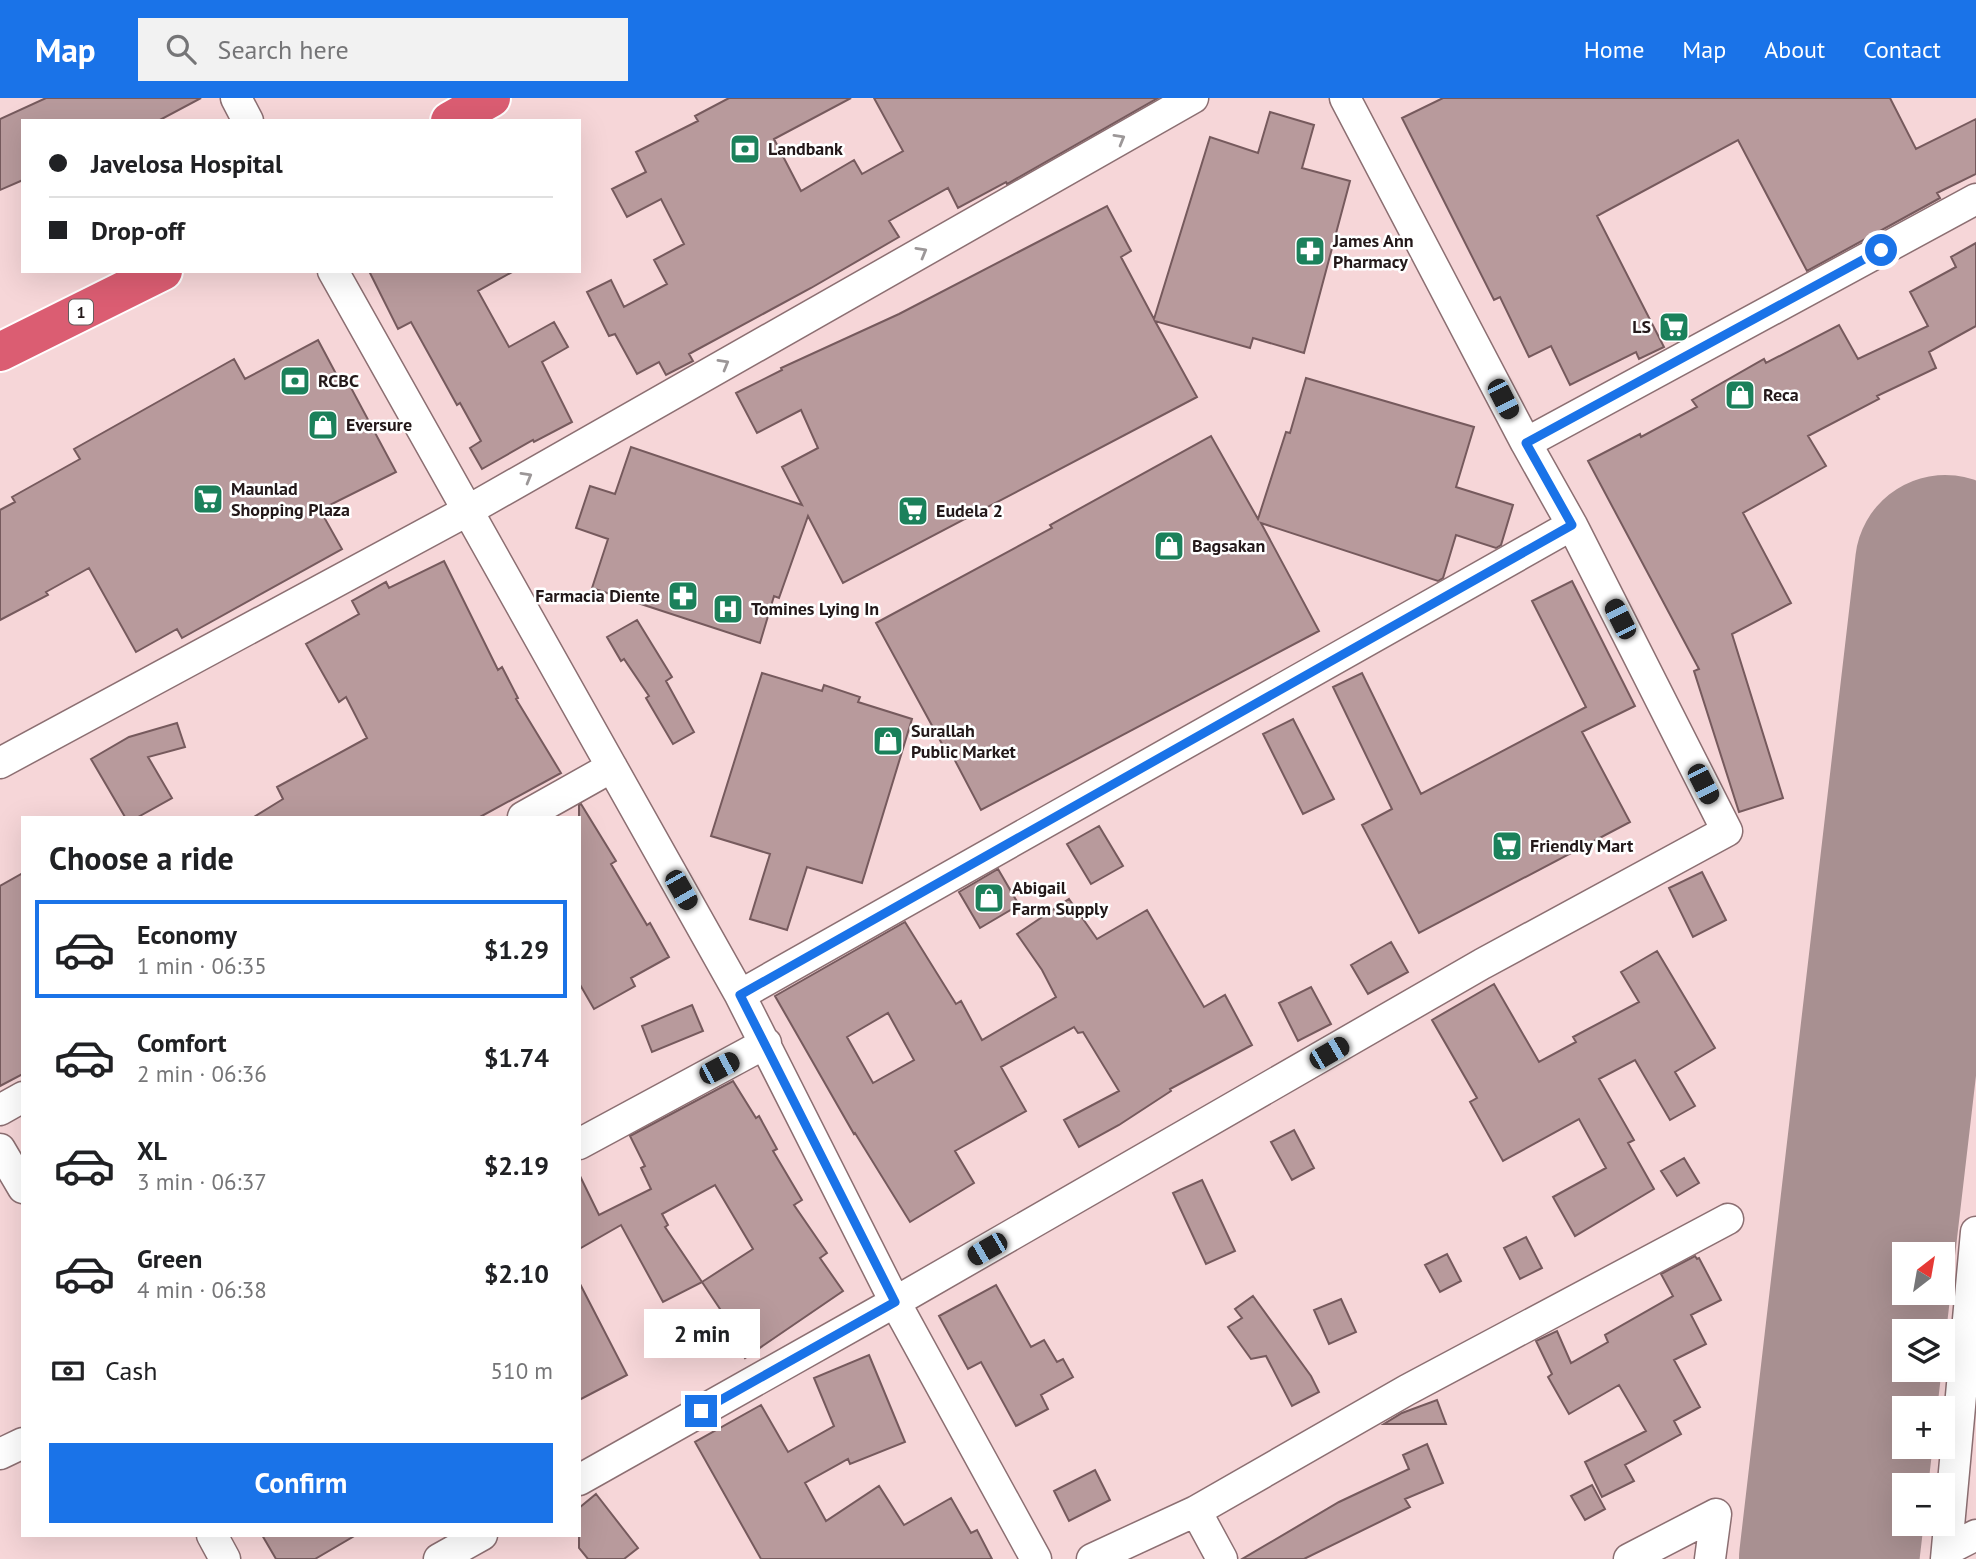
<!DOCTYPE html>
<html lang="en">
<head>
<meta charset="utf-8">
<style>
	:root { --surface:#fff; --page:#f2f2f2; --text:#202124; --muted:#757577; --line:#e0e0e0; --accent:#1a73e8 }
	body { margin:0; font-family:"PT Sans",sans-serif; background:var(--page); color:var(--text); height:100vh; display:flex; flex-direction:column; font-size:26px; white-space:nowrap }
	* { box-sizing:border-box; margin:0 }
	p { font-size:23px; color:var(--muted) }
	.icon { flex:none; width:38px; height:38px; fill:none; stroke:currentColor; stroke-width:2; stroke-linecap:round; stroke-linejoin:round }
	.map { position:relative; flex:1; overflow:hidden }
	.drawer { position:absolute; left:21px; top:718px; width:560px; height:721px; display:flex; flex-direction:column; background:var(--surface); border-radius:0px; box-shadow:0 7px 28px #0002 }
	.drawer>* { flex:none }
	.guide { position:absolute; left:21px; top:21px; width:560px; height:154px; border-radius:0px; box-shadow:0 7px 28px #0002; display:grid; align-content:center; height:154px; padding:0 28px; background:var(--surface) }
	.needle { width:46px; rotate:31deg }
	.buttons { position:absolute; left:1892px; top:1144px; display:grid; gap:14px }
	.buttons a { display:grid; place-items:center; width:63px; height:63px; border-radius:0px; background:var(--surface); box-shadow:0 7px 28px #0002; font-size:35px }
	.end { position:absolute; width:32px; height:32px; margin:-16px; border:9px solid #1a73e8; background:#fff; box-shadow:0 0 0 4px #fff }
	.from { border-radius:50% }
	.bubble { position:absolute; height:49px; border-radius:0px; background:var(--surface); box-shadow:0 7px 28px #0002; font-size:23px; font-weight:700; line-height:49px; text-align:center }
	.car { position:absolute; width:21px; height:42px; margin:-21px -10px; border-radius:9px; box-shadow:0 0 5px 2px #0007; background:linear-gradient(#222 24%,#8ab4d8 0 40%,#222 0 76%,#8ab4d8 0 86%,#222 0) }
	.guide b { display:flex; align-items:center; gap:24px; height:66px; font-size:26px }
	.guide b+b { border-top:2px solid var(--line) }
	.guide i { width:18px; height:18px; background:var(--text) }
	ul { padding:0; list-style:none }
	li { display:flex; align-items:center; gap:21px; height:98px; margin:0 14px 10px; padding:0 14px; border:4px solid transparent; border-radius:0px }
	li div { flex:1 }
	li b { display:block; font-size:26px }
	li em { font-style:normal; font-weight:700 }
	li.active { border-color:var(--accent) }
	li>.icon { width:63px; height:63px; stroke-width:1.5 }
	h2 { padding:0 28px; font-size:32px; line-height:84px }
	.pay { display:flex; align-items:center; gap:18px; height:77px; padding:0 28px; font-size:26px }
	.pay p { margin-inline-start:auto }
	.primary-button { display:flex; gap:14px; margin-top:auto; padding:14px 28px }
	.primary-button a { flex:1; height:80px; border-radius:0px; background:var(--accent); color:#fff; font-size:28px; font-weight:700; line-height:80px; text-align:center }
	header { display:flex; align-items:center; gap:42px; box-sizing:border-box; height:98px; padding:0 35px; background:var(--accent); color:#fff }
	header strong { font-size:33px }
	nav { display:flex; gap:38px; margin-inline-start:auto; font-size:24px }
	.search { width:490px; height:63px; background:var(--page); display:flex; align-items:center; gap:18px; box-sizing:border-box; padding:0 24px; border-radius:0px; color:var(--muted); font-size:26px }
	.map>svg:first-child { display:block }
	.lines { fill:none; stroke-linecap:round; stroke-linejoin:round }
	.runway { stroke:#a89091; stroke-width:180 }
	.building { fill:#b89a9c; stroke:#765a5d; stroke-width:2; fill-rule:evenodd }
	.minor-casing { stroke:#8c6f72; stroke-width:33 }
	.highway-casing { stroke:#fff; stroke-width:42 }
	.minor { stroke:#fff; stroke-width:30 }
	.highway { stroke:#db5d72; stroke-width:38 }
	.oneway { stroke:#9c9798 }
	.route { stroke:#1a73e8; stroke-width:9 }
	.labels { text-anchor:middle; stroke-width:5; stroke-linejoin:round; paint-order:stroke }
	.shield { fill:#fff; stroke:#655d5e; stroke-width:2 }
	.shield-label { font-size:16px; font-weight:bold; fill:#231819 }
	.poi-label { font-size:18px; font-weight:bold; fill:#231819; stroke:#fff; text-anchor:start }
</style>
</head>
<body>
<header>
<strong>Map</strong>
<div class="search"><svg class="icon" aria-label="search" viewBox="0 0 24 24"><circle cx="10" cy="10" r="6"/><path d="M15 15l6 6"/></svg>Search here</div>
<nav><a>Home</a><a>Map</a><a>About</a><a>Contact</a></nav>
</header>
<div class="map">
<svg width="1976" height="1461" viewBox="0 0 1976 1461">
	<rect width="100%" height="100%" fill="#f6d6d8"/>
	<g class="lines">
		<path class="runway" d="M 1829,1461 L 1945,467"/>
	</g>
	<path class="building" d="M 46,0 L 201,0 L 158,23 L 23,23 L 23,82 L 0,92 L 0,21 Z
		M 729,0 L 851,0 L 774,41 L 801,93 L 854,62 L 862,76 L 903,53 L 874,0 L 1158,0 L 1007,86 L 1006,84 L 958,110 L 948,90 L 889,123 L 899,139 L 811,190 L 689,256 L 693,263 L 666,277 L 659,264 L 637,276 L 615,236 L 609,238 L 587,194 L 611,182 L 624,209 L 667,186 L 654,162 L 684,146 L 661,101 L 627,119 L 612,91 L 646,74 L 636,54 L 698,23 L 695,18 Z
		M 1443,0 L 1890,0 L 1916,51 L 1976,21 L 1976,76 L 1937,95 L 1940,100 L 1807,173 L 1738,42 L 1597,118 L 1664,249 L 1639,261 L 1636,254 L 1570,287 L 1551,248 L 1529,259 L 1500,199 L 1494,202 L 1402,20 Z
		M 1270,14 L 1314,27 L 1302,70 L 1350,83 L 1304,255 L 1253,240 L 1250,250 L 1155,223 L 1197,299 L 843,485 L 808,418 L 779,500 L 774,498 L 760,545 L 592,490 L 608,441 L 576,430 L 590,388 L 615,396 L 631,349 L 802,407 L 782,369 L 818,350 L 801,312 L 757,335 L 736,295 L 782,272 L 781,270 L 899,216 L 1107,108 L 1131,153 L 1121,159 L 1154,221 L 1210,39 L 1258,55 Z
		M 1976,145 L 1976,228 L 1929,254 L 1936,270 L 1877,298 L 1879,301 L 1808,338 L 1826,368 L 1743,415 L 1791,505 L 1732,536 L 1783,700 L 1739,714 L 1694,573 L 1699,571 L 1588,363 L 1640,336 L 1641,339 L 1697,309 L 1692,302 L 1764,261 L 1766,265 L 1839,227 L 1858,261 L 1928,228 L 1910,194 L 1956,169 L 1951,159 Z
		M 369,173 L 514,173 L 478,193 L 509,249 L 554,224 L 568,249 L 542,264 L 572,324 L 534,344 L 533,342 L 482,371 L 470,350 L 481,343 L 460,305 L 457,307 L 411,224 L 398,231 Z
		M 318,242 L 343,289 L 349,286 L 396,374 L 320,412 L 342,451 L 182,540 L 177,531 L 136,554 L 89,470 L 46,494 L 48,497 L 0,522 L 0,412 L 15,404 L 12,399 L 80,361 L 74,351 L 234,261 L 245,281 Z
		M 1306,280 L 1474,329 L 1456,389 L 1513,407 L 1501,447 L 1496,450 L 1456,437 L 1443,480 L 1438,483 L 1261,425 L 1319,533 L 981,712 L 950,653 L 947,655 L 876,525 L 1052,430 L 1050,427 L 1211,338 L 1258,421 L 1286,334 L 1290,335 Z
		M 444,463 L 498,572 L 502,569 L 518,600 L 516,601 L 561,675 L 480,719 L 254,719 L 283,701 L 277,689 L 367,640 L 346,599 L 339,604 L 306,546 L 359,516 L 352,503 L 386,484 L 389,490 Z
		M 1572,483 L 1635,608 L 1582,634 L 1630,724 L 1419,835 L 1362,727 L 1392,711 L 1333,589 L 1362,575 L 1421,696 L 1586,609 L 1532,503 Z
		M 637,522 L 672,579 L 666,583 L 694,634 L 673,646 L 646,600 L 649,598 L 624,561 L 621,563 L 607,539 Z
		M 762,575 L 822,593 L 824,587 L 860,599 L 858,604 L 912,621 L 862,785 L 807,769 L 787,832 L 750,821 L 770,756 L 711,738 Z
		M 1293,621 L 1334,701 L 1303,716 L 1263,636 Z
		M 177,625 L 185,649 L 148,659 L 172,700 L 138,719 L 125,719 L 91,661 L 129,639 Z
		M 581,706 L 616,763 L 611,766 L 647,827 L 650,825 L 669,859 L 631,880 L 635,888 L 594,911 L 579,885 L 579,707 Z
		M 1099,728 L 1123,768 L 1091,786 L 1067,746 Z
		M 998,771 L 1019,807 L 980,830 L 959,794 Z
		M 1702,774 L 1726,822 L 1693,839 L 1669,790 Z
		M 23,775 L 23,976 L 0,988 L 0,788 Z
		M 1069,801 L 1097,841 L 1147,812 L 1204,909 L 1225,897 L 1252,947 L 1170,991 L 1171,993 L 1119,1027 L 1079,1049 L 1064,1022 L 1119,993 L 1083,934 L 1078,935 L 1074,929 L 1001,969 L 1026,1013 L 955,1053 L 974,1085 L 910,1124 L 855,1035 L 854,1036 L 775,898 L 905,824 L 956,906 L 961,903 L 982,942 L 1056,899 L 1042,872 L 1017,836 ZM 888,915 L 914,962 L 873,985 L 847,939 Z
		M 1391,844 L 1408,874 L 1368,896 L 1351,867 Z
		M 1657,853 L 1715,950 L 1675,974 L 1695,1008 L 1670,1022 L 1635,962 L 1599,981 L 1634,1042 L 1628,1045 L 1654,1091 L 1575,1138 L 1553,1099 L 1606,1070 L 1579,1021 L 1503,1063 L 1470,1004 L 1477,1000 L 1432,922 L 1494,886 L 1539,964 L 1576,944 L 1573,939 L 1639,904 L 1621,874 Z
		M 1311,889 L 1331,926 L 1298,943 L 1279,905 Z
		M 692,907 L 703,933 L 652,954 L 642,928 Z
		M 733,983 L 756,1020 L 759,1018 L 777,1051 L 773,1053 L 802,1102 L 794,1107 L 827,1155 L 820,1160 L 843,1193 L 745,1260 L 718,1221 L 724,1217 L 702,1184 L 663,1204 L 621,1127 L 579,1151 L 579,1076 L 599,1117 L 651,1091 L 641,1070 L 645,1068 L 630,1038 ZM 715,1087 L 753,1151 L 702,1184 L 665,1129 L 668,1127 L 662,1116 Z
		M 1294,1032 L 1314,1070 L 1292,1082 L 1271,1044 Z
		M 1684,1060 L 1699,1085 L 1677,1098 L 1661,1073 Z
		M 1202,1082 L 1235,1153 L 1206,1166 L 1173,1095 Z
		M 1526,1139 L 1542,1170 L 1520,1181 L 1504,1150 Z
		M 1447,1156 L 1461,1183 L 1440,1194 L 1425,1167 Z
		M 1695,1158 L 1697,1161 L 1699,1160 L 1721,1202 L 1691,1217 L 1706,1246 L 1674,1262 L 1700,1309 L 1674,1323 L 1681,1336 L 1625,1367 L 1634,1383 L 1602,1399 L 1585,1364 L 1646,1333 L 1619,1287 L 1569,1316 L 1548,1279 L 1552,1276 L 1536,1243 L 1557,1233 L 1571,1265 L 1608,1244 L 1605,1237 L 1673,1198 L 1661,1176 Z
		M 579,1184 L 627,1277 L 579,1302 Z
		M 996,1187 L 1031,1249 L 1044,1242 L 1057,1264 L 1063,1261 L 1073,1279 L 1041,1297 L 1048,1311 L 1016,1328 L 981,1264 L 968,1271 L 939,1218 Z
		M 1253,1198 L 1311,1278 L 1319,1294 L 1292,1308 L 1266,1258 L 1251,1261 L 1228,1229 L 1242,1220 L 1235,1211 Z
		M 1341,1201 L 1356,1234 L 1329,1246 L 1314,1212 Z
		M 869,1257 L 905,1344 L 850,1366 L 848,1361 L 805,1385 L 826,1423 L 879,1388 L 904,1427 L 951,1400 L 971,1435 L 977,1432 L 992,1461 L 761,1461 L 695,1344 L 761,1307 L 788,1354 L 834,1328 L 814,1280 Z
		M 1437,1302 L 1446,1326 L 1384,1326 L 1402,1315 Z
		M 1427,1346 L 1443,1385 L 1405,1401 L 1410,1409 L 1304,1461 L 1242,1461 L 1339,1404 L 1409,1371 L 1403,1357 Z
		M 1095,1372 L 1110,1402 L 1069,1423 L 1054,1393 Z
		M 1592,1387 L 1605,1411 L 1585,1422 L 1571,1398 Z
		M 596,1396 L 638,1450 L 624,1461 L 588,1461 L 579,1450 L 579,1410 Z
		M 262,1437 L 356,1437 L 315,1461 L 276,1461 Z"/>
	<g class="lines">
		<g class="minor-casing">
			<path id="minor" d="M 236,0 L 248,23
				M 333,173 L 740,897 L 895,1204 L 1036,1461
				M 1526,345 L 1976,101
				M 0,665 L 467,413 L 1193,0
				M 523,719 L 612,669
				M 740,897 L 1572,427
				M 0,1012 L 23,999
				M 579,1046 L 766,945
				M 0,1051 L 23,1090
				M 0,1356 L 23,1345
				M 579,1382 L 895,1204 L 1482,866 L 1727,733 L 1572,427 L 1526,345 L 1345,0
				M 1196,1413 L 1222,1461
				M 212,1437 L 225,1461
				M 1947,1452 L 1976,1437
				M 439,1461 L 482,1437
				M 1092,1461 L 1196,1413 L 1407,1292 L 1728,1121
				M 1629,1461 L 1716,1416
				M 1710,1461 L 1716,1416
				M 1946,1461 L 1976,1134"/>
		</g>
		<g class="highway-casing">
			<path id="highway" d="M 450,23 L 491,0
				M 0,254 L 163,173"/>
		</g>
		<use href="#minor" class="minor"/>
		<use href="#highway" class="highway"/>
	</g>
	<defs><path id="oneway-chevron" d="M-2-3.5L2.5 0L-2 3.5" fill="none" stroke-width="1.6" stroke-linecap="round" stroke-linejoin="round" transform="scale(1.75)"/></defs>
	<g class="oneway">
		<use href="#oneway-chevron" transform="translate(1120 41) rotate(-30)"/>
		<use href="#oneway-chevron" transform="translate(922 154) rotate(-30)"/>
		<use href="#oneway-chevron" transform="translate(724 266) rotate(-30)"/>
		<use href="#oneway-chevron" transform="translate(527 379) rotate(-30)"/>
	</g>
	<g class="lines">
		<path class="route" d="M 701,1313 L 895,1204 L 740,897 L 1572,427 L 1526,345 L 1881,152"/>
	</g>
	<defs>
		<g id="bank-square" transform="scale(1.575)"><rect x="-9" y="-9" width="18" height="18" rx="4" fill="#1b815b" stroke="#fff"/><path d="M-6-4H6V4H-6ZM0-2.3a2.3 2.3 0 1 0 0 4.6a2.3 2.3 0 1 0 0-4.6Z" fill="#fff"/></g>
		<g id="pharmacy-square" transform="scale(1.575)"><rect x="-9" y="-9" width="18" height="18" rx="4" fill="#1b815b" stroke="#fff"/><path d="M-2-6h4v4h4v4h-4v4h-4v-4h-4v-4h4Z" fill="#fff"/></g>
		<g id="supermarket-square" transform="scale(1.575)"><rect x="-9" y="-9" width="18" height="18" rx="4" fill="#1b815b" stroke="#fff"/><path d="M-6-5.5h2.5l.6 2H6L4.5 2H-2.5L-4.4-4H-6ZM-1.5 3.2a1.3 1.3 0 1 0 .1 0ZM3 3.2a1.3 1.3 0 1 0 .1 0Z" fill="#fff"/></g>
		<g id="shop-square" transform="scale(1.575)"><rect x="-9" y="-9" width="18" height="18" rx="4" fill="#1b815b" stroke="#fff"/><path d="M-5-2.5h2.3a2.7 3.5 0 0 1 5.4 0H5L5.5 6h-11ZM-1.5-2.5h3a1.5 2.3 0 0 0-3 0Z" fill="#fff"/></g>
		<g id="hospital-square" transform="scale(1.575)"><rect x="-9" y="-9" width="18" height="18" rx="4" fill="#1b815b" stroke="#fff"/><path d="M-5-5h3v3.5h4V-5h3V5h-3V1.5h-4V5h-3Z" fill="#fff"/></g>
	</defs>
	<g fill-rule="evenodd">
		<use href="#bank-square" x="745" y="51"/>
		<use href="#pharmacy-square" x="1310" y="153"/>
		<use href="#supermarket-square" x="1674" y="229"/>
		<use href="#bank-square" x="295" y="283"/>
		<use href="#shop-square" x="1740" y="297"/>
		<use href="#shop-square" x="323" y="327"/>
		<use href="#supermarket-square" x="208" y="401"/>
		<use href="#supermarket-square" x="913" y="413"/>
		<use href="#shop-square" x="1169" y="448"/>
		<use href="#pharmacy-square" x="683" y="498"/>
		<use href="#hospital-square" x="728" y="511"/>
		<use href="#shop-square" x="888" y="643"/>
		<use href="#supermarket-square" x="1507" y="748"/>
		<use href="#shop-square" x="989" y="800"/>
	</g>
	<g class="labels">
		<rect class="shield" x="69" y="201.5" width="24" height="25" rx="5"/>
		<g class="shield-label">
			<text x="81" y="220">1</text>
		</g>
		<g class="poi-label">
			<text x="768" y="57">Landbank</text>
			<text x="1333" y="149">James Ann<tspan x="1333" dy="21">Pharmacy</tspan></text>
			<text x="1651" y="235" text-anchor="end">LS</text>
			<text x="318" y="289">RCBC</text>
			<text x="1763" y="303">Reca</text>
			<text x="346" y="333">Eversure</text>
			<text x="231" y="397">Maunlad<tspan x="231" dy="21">Shopping Plaza</tspan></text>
			<text x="936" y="419">Eudela 2</text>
			<text x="1192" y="454">Bagsakan</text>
			<text x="660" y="504" text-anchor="end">Farmacia Diente</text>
			<text x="751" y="517">Tomines Lying In</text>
			<text x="911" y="639">Surallah<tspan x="911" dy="21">Public Market</tspan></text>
			<text x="1530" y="754">Friendly Mart</text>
			<text x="1012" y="796">Abigail<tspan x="1012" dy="21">Farm Supply</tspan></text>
		</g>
	</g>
</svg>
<div class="buttons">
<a><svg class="needle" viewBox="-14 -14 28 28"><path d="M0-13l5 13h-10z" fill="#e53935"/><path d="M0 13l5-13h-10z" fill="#757577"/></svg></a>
<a><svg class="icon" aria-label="layers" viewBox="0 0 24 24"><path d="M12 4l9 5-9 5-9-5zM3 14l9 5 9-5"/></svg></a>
<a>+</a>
<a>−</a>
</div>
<i class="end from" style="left:1881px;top:152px"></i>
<i class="end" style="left:701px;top:1313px"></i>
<div class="bubble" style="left:644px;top:1211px;width:116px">2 min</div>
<i class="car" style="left:1503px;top:301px;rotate:153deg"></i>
<i class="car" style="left:1620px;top:521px;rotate:333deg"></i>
<i class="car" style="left:1703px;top:686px;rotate:153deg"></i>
<i class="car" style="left:681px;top:792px;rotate:150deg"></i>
<i class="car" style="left:1329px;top:955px;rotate:60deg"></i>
<i class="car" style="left:719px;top:970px;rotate:62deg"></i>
<i class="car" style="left:987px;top:1151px;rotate:240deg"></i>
<div class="guide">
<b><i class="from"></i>Javelosa Hospital</b>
<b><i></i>Drop-off</b>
</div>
<section class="drawer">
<h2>Choose a ride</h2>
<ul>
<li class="active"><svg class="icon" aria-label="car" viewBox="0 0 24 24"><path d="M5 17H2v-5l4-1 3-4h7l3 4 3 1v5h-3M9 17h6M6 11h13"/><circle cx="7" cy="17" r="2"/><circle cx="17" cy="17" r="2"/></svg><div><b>Economy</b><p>1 min · 06:35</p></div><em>$1.29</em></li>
<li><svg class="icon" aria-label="car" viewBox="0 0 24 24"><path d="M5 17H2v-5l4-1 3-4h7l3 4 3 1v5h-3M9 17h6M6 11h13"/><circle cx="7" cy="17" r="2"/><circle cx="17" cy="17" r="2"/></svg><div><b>Comfort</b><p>2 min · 06:36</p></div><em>$1.74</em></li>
<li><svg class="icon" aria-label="car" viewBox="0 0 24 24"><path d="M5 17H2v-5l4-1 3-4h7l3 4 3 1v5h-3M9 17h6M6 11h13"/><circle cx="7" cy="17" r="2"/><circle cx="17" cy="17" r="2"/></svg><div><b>XL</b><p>3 min · 06:37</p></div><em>$2.19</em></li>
<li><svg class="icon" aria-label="car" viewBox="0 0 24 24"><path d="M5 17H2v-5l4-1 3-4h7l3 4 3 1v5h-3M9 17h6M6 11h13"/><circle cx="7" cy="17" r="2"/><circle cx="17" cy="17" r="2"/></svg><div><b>Green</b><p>4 min · 06:38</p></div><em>$2.10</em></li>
</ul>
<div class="pay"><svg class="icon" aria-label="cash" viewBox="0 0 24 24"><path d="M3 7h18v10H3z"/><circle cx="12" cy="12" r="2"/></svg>Cash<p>510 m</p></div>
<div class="primary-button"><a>Confirm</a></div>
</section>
</div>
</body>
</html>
